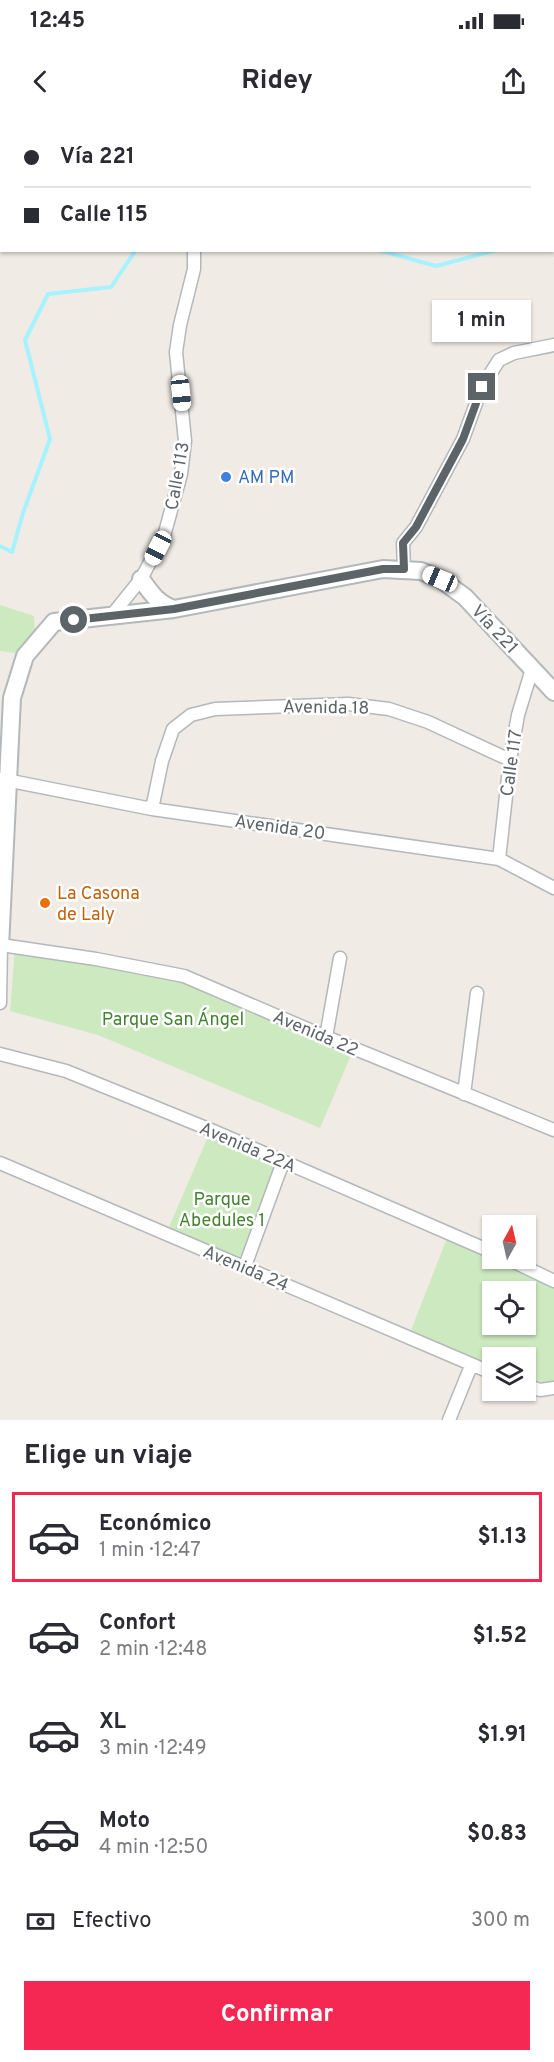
<!DOCTYPE html>
<html lang="es">
<head>
<meta charset="utf-8">
<style>
	:root { --surface:#fff; --page:#f2f2f3; --text:#2b2b33; --muted:#7c7c81; --line:#e1e1e2; --accent:#f42852 }
	body { margin:0; font-family:Overpass,sans-serif; background:var(--page); color:var(--text); height:100vh; display:flex; flex-direction:column; font-size:22px; white-space:nowrap }
	* { box-sizing:border-box; margin:0 }
	p { font-size:20px; color:var(--muted) }
	.icon { flex:none; width:33px; height:33px; fill:none; stroke:currentColor; stroke-width:2; stroke-linecap:round; stroke-linejoin:round }
	.map { position:relative; height:1300px; overflow:hidden }
	.details { display:flex; flex-direction:column; background:var(--surface); flex:1 }
	.details>* { flex:none }
	.banner { position:absolute; left:0px; top:0px; width:555px; height:132px; box-shadow:0 2px 4px #0004; display:grid; align-content:center; height:132px; padding:0 24px; background:var(--surface) }
	.needle { width:39px; rotate:8deg }
	.buttons { position:absolute; left:482px; top:1095px; display:grid; gap:12px }
	.buttons a { display:grid; place-items:center; width:54px; height:54px; border-radius:0px; background:var(--surface); box-shadow:0 2px 4px #0004; font-size:30px }
	.end { position:absolute; width:27px; height:27px; margin:-14px; border:8px solid #5d6467; background:#fff; box-shadow:0 0 0 3px #fff }
	.from { border-radius:50% }
	.bubble { position:absolute; height:42px; border-radius:0px; background:var(--surface); box-shadow:0 2px 4px #0004; font-size:20px; font-weight:700; line-height:42px; text-align:center }
	.car { position:absolute; width:18px; height:36px; margin:-18px -9px; border-radius:8px; box-shadow:0 0 4px 2px #0007; background:linear-gradient(#fff 24%,#345 0 40%,#fff 0 76%,#345 0 86%,#fff 0) }
	.banner b { display:flex; align-items:center; gap:21px; height:57px; font-size:22px }
	.banner b+b { border-top:2px solid var(--line) }
	.banner i { width:15px; height:15px; background:var(--text) }
	ul { padding:0; list-style:none }
	li { display:flex; align-items:center; gap:18px; height:90px; margin:0 12px 9px; padding:0 12px; border:3px solid transparent; border-radius:0px }
	li div { flex:1 }
	li b { display:block; font-size:22px }
	li em { font-style:normal; font-weight:700 }
	li.selected { border-color:var(--accent) }
	li>.icon { width:54px; height:54px; stroke-width:1.5 }
	h2 { padding:0 24px; font-size:27px; line-height:72px }
	.pay { display:flex; align-items:center; gap:15px; height:66px; padding:0 24px; font-size:22px }
	.pay p { margin-inline-start:auto }
	.button { display:flex; gap:12px; margin-top:auto; padding:12px 24px }
	.button a { flex:1; height:69px; border-radius:0px; background:var(--accent); color:#fff; font-size:24px; font-weight:700; line-height:69px; text-align:center }
	.status { display:flex; justify-content:space-between; align-items:center; height:42px; padding:0 30px; background:var(--surface); direction:ltr }
	.status svg { height:16px; fill:currentColor }
	header { display:flex; justify-content:space-between; align-items:center; height:78px; padding:0 24px; background:var(--surface); font-size:27px; font-weight:700 }
	.map>svg:first-child { display:block }
	.green { fill:#cce9c0; fill-rule:evenodd }
	.lines { fill:none; stroke-linecap:round; stroke-linejoin:round }
	.stream { stroke:#a6f2ff; stroke-width:4 }
	.minor-casing { stroke:#b3b8bb; stroke-width:15 }
	.secondary-casing { stroke:#b2b8bb; stroke-width:20 }
	.minor { stroke:#fff; stroke-width:12 }
	.secondary { stroke:#fff; stroke-width:16 }
	.route { stroke:#5d6467; stroke-width:8 }
	.shop-dot { fill:#3f7fe0; stroke:#fff; stroke-width:2 }
	.food-dot { fill:#e8710a; stroke:#fff; stroke-width:2 }
	.labels { text-anchor:middle; stroke-width:5; stroke-linejoin:round; paint-order:stroke }
	.street-label { font-size:18px; fill:#5d6467; stroke:#fff }
	.shop-label { font-size:18px; fill:#366cbe; stroke:#fff; text-anchor:start }
	.food-label { font-size:18px; fill:#c56008; stroke:#fff; text-anchor:start }
	.park-label { font-size:18px; fill:#43832f; stroke:#fff }
</style>
</head>
<body>
<div class="status"><b>12:45</b><svg viewBox="0 0 49 12"><path d="M0 12V9h3v3zM5 12V6h3v6zM10 12V3h3v9zM15 12V0h3v12zM26 1h20v11H26zM47 4h2v5h-2z"/></svg></div>
<header><svg class="icon" aria-label="back" viewBox="0 0 24 24"><path d="M15 5l-7 7 7 7"/></svg>Ridey<svg class="icon" aria-label="share" viewBox="0 0 24 24"><path d="M12 15V3M7 8l5-5 5 5M5 13v7h14v-7"/></svg></header>
<div class="map">
<svg width="554" height="1300" viewBox="0 0 554 1300">
	<rect width="100%" height="100%" fill="#f0ebe5"/>
	<path class="green" d="M 0,485 L 34,496 L 35,515 L 15,533 L 0,531 Z
		M 15,828 L 184,856 L 351,935 L 320,1008 L 98,915 L 10,891 Z
		M 211,1010 L 283,1042 L 245,1146 L 166,1114 Z
		M 449,1113 L 492,1132 L 492,1138 L 506,1139 L 554,1161 L 554,1268 L 525,1265 L 525,1238 L 492,1238 L 492,1251 L 408,1218 ZM 492,1172 L 525,1172 L 525,1204 L 492,1204 Z"/>
	<g class="lines">
		<path class="stream" d="M 204,2 L 205,0
			M 378,130 L 436,146 L 497,130
			M 0,426 L 12,432 L 23,393 L 50,319 L 25,220 L 48,174 L 111,167 L 136,130"/>
		<g class="minor-casing">
			<path id="minor" d="M 166,0 L 167,2
				M 350,0 L 361,2
				M 402,2 L 410,0
				M 404,449 L 403,423 L 416,407 L 463,319 L 482,267 L 499,240 L 514,233 L 554,225
				M 112,495 L 141,459 L 164,416 L 181,354 L 185,321 L 176,232 L 180,205 L 194,149 L 194,130
				M 1,659 L 152,689 L 499,739 L 554,768
				M 152,689 L 162,641 L 173,609 L 191,595 L 215,589 L 348,584 L 389,589 L 428,602 L 510,640
				M 499,739 L 510,640 L 518,595 L 532,549
				M 0,883 L 1,825 L 96,839 L 184,856 L 326,917 L 554,1010
				M 326,917 L 340,838
				M 0,934 L 66,951 L 211,1010 L 492,1132
				M 464,974 L 477,873
				M 0,1043 L 492,1253
				M 506,1138 L 554,1161
				M 245,1146 L 283,1042
				M 525,1265 L 540,1270 L 554,1268
				M 449,1300 L 471,1246"/>
		</g>
		<g class="secondary-casing">
			<path id="secondary" d="M 141,459 C 151,473 157,483 174,489
				M 0,827 L 12,578 L 25,536 L 54,502 L 174,489 L 383,449 L 421,451 L 440,459 L 465,477 L 554,572"/>
		</g>
		<use href="#minor" class="minor"/>
		<use href="#secondary" class="secondary"/>
	</g>
	<g class="lines">
		<path class="route" d="M 74,500 L 174,489 L 383,449 L 404,449 L 403,423 L 416,407 L 463,319 L 482,267"/>
	</g>
	<circle class="shop-dot" cx="226" cy="357" r="6"/>
	<circle class="food-dot" cx="45" cy="783" r="6"/>
	<g class="labels">
		<g class="street-label">
			<text transform="translate(177 356) rotate(-80)" y="6">Calle 113</text>
			<text transform="translate(495 509) rotate(47)" y="6">Vía 221</text>
			<text transform="translate(326 587) rotate(1)" y="6">Avenida 18</text>
			<text transform="translate(511 643) rotate(-82)" y="6">Calle 117</text>
			<text transform="translate(280 707) rotate(8)" y="6">Avenida 20</text>
			<text transform="translate(316 913) rotate(23)" y="6">Avenida 22</text>
			<text transform="translate(248 1027) rotate(23)" y="6">Avenida 22A</text>
			<text transform="translate(246 1148) rotate(23)" y="6">Avenida 24</text>
		</g>
		<g class="shop-label">
			<text x="238" y="363">AM PM</text>
		</g>
		<g class="food-label">
			<text x="57" y="779">La Casona<tspan x="57" dy="21">de Laly</tspan></text>
		</g>
		<g class="park-label">
			<text x="173" y="905">Parque San Ángel</text>
			<text x="222" y="1085">Parque<tspan x="222" dy="21">Abedules 1</tspan></text>
		</g>
	</g>
</svg>
<div class="buttons">
<a><svg class="needle" viewBox="-14 -14 28 28"><path d="M0-13l5 13h-10z" fill="#e53935"/><path d="M0 13l5-13h-10z" fill="#7c7c81"/></svg></a>
<a><svg class="icon" aria-label="locate" viewBox="0 0 24 24"><circle cx="12" cy="12" r="6"/><path d="M12 2v4M12 18v4M2 12h4M18 12h4"/></svg></a>
<a><svg class="icon" aria-label="layers" viewBox="0 0 24 24"><path d="M12 4l9 5-9 5-9-5zM3 14l9 5 9-5"/></svg></a>
</div>
<i class="end from" style="left:74px;top:500px"></i>
<i class="end" style="left:482px;top:267px"></i>
<div class="bubble" style="left:432px;top:180px;width:99px">1 min</div>
<i class="car" style="left:181px;top:273px;rotate:174deg"></i>
<i class="car" style="left:158px;top:428px;rotate:207deg"></i>
<i class="car" style="left:440px;top:459px;rotate:293deg"></i>
<div class="banner">
<b><i class="from"></i>Vía 221</b>
<b><i></i>Calle 115</b>
</div>
</div>
<section class="details">
<h2>Elige un viaje</h2>
<ul>
<li class="selected"><svg class="icon" aria-label="car" viewBox="0 0 24 24"><path d="M5 17H2v-5l4-1 3-4h7l3 4 3 1v5h-3M9 17h6M6 11h13"/><circle cx="7" cy="17" r="2"/><circle cx="17" cy="17" r="2"/></svg><div><b>Económico</b><p>1 min · 12:47</p></div><em>$1.13</em></li>
<li><svg class="icon" aria-label="car" viewBox="0 0 24 24"><path d="M5 17H2v-5l4-1 3-4h7l3 4 3 1v5h-3M9 17h6M6 11h13"/><circle cx="7" cy="17" r="2"/><circle cx="17" cy="17" r="2"/></svg><div><b>Confort</b><p>2 min · 12:48</p></div><em>$1.52</em></li>
<li><svg class="icon" aria-label="car" viewBox="0 0 24 24"><path d="M5 17H2v-5l4-1 3-4h7l3 4 3 1v5h-3M9 17h6M6 11h13"/><circle cx="7" cy="17" r="2"/><circle cx="17" cy="17" r="2"/></svg><div><b>XL</b><p>3 min · 12:49</p></div><em>$1.91</em></li>
<li><svg class="icon" aria-label="car" viewBox="0 0 24 24"><path d="M5 17H2v-5l4-1 3-4h7l3 4 3 1v5h-3M9 17h6M6 11h13"/><circle cx="7" cy="17" r="2"/><circle cx="17" cy="17" r="2"/></svg><div><b>Moto</b><p>4 min · 12:50</p></div><em>$0.83</em></li>
</ul>
<div class="pay"><svg class="icon" aria-label="cash" viewBox="0 0 24 24"><path d="M3 7h18v10H3z"/><circle cx="12" cy="12" r="2"/></svg>Efectivo<p>300 m</p></div>
<div class="button"><a>Confirmar</a></div>
</section>
</body>
</html>
